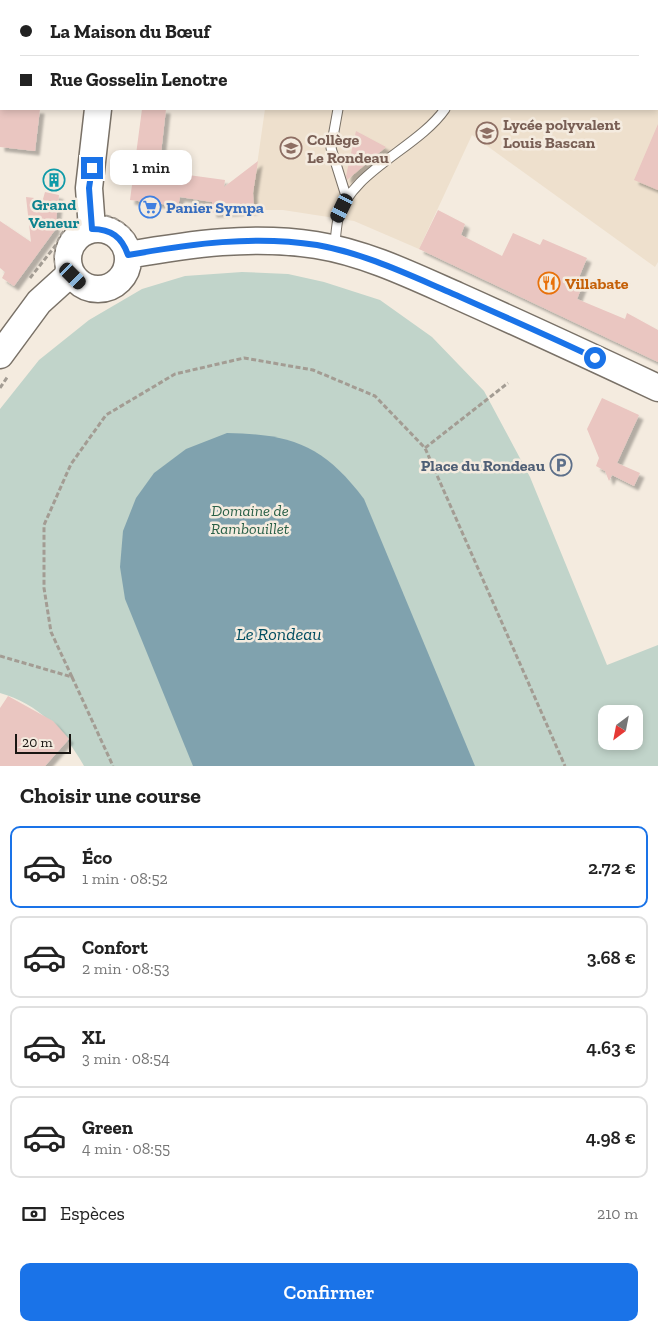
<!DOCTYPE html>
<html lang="fr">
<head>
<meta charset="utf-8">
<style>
	:root { --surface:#fff; --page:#f2f2f2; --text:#222; --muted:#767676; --line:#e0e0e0; --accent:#1a73e8 }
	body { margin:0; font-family:"Zilla Slab",serif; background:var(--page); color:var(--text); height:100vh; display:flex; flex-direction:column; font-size:19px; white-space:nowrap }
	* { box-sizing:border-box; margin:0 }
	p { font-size:16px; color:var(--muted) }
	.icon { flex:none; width:28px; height:28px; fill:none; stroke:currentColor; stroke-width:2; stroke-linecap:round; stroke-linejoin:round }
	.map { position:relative; height:766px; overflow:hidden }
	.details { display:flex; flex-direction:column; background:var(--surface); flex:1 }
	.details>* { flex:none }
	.hud { position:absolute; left:0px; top:0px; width:659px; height:110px; box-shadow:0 2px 8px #0003; display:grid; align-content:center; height:110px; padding:0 20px; background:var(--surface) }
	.needle { width:32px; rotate:212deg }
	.fabs { position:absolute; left:598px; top:705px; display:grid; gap:10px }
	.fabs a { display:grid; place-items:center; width:45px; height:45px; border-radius:10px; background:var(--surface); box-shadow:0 2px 8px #0003; font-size:25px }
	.scale { position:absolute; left:15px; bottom:12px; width:56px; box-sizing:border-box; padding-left:5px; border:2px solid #191612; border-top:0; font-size:14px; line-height:18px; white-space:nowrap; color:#191612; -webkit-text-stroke:4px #f4ebdf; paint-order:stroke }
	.end { position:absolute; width:22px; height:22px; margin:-11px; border:6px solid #1a73e8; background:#fff; box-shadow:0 0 0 2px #fff }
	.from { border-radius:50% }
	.bubble { position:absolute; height:35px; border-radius:10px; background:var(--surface); box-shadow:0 2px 8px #0003; font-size:16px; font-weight:600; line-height:35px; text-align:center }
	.car { position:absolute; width:15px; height:30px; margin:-15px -8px; border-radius:6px; box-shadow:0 0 4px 1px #0007; background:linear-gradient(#222 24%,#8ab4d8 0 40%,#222 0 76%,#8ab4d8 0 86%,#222 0) }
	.hud b { display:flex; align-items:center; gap:18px; height:48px; font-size:19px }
	.hud b+b { border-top:1px solid var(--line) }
	.hud i { width:12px; height:12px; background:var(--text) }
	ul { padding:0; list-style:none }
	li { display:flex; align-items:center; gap:15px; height:82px; margin:0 10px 8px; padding:0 10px; border:2px solid var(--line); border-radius:10px }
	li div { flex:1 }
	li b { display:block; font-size:19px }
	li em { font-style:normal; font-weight:600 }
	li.selected { border-color:var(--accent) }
	li>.icon { width:45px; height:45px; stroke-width:1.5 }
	h2 { padding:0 20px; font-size:22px; line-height:60px }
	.pay { display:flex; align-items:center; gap:12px; height:55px; padding:0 20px; font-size:19px }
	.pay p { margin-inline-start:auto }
	.primary-button { display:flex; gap:10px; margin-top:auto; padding:10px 20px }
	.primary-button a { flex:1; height:58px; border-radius:10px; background:var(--accent); color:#fff; font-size:20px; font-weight:600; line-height:58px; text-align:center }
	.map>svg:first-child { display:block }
	.built { fill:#eee0cd }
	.green { fill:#c1d4ca; fill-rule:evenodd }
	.water { fill:#80a2ae }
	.building { fill:#eac6c1; filter:url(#shadow) }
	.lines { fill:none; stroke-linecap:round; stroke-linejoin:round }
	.lane-casing { stroke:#797167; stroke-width:11 }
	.secondary-casing { stroke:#797167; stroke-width:29 }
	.path { stroke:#a39c93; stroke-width:3; stroke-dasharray:5 2.5; stroke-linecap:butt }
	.lane { stroke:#fff; stroke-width:9 }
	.secondary { stroke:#fff; stroke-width:26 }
	.route { stroke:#1a73e8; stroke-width:6 }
	.labels { text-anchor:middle; stroke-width:5; stroke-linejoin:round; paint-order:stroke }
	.education-label { font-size:16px; font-weight:bold; fill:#785e54; stroke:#f4ebdf; text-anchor:start }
	.culture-label { font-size:16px; font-weight:bold; fill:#0d838f; stroke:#f4ebdf }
	.shop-label { font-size:16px; font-weight:bold; fill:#366cbe; stroke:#f4ebdf; text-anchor:start }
	.food-label { font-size:16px; font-weight:bold; fill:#c56008; stroke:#f4ebdf; text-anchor:start }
	.service-label { font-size:16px; font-weight:bold; fill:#4e5e75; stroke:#f4ebdf; text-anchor:end }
	.park-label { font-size:16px; font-style:italic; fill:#296047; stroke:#f4ebdf }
	.water-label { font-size:18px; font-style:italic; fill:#004d60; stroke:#f4ebdf }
</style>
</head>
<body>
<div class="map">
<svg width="658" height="766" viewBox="0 0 658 766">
	<defs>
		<filter id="shadow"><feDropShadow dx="4.5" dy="4.5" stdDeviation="1" flood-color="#0004"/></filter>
	</defs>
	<rect width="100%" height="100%" fill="#f4ebdf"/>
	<path class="built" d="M 280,0 L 658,0 L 658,262 L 655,267 L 472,135 L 419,249 L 354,221 L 283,210 L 254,210 L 253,193 L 265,109 L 658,109 L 658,1 Z"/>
	<path class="green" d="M 242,272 L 288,274 L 324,282 L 380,300 L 432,337 L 484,391 L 530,477 L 607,665 L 658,645 L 658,766 L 84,766 C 65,732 39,704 0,693 L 0,409 L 39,360 L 89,320 L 142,289 L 185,276 ZM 606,714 L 634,714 L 634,741 L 606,741 Z"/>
	<path class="water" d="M 227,433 C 293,434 324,446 364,499 L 475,766 L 193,766 L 125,599 L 120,567 L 123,531 L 136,498 L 154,473 L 186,449 Z"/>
	<path class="building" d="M 0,109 L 40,109 L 35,151 L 0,147 Z
		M 142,109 L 166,109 L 159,171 L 225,180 L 224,187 L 258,161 L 253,193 L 254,210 L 212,213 L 212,202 L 180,197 L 178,206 L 130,200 Z
		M 658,124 L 658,190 L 634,180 Z
		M 356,131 L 386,147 L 347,180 L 346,176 Z
		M 45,192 L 59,195 L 55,230 L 14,286 L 2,278 L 5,272 L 0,268 L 0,221 L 31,242 L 26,197 L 43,199 Z
		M 438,210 L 465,224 L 461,235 L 502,256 L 513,233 L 540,245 L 543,239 L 587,258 L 577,282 L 583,284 L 577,299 L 625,319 L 627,313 L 658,330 L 658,362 L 419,249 Z
		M 602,398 L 639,415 L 617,463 L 640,473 L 634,486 L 612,475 L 609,481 L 605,471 L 596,466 L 599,458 L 587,429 Z
		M 8,696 L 53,721 L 69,739 L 45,766 L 0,766 L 0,708 Z"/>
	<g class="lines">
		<g class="lane-casing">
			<path id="lane" d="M 448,1 L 449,0
				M 567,1 L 567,0
				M 338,109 L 331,148 L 347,199
				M 334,246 C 336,238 336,228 338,219 C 349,172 418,148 445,109"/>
		</g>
		<g class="secondary-casing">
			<path id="secondary" d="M 111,1 L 111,0
				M68 259a30 30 0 1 1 60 0a30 30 0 1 1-60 0Z
				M 92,229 L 89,188 L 98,109
				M 128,255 C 191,244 252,235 316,245 C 366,253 413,276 458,296 C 525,326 592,357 658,388
				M 0,355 L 39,302 L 71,273"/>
		</g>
		<path class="path" d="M55 257a42 42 0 1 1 84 0a42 42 0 1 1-84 0Z
			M 30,278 L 56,245
			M 0,388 L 8,376
			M 425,448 L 508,383
			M 0,656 L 72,677 L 51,632 L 44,588 L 44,525 L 71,464 L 106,415 L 175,374 L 244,358 L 313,370 L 375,396 L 425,448 L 565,766
			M 72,677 L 113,766"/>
		<use href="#lane" class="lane"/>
		<use href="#secondary" class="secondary"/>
	</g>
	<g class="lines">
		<path class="route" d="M 92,168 L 89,188 L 92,229 C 111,229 122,237 128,255 C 191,244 253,235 317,245 C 363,253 407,274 449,292 C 498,314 547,335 595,358"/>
	</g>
	<defs>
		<g id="school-ring" transform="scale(1.125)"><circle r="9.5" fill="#f4ebdf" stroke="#8d6e63" stroke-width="1.5"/><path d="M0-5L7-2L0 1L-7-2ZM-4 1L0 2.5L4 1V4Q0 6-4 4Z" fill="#8d6e63"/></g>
		<g id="building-ring" transform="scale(1.125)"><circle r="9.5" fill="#f4ebdf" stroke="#0f9aa8" stroke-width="1.5"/><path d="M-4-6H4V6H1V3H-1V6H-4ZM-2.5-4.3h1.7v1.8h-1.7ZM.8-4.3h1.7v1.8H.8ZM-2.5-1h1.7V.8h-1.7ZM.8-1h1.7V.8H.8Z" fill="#0f9aa8"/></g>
		<g id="supermarket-ring" transform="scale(1.125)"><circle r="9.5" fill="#f4ebdf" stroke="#3f7fe0" stroke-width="1.5"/><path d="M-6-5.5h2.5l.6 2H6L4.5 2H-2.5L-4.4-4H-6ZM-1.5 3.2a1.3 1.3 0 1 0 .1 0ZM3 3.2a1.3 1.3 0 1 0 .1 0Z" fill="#3f7fe0"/></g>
		<g id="restaurant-ring" transform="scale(1.125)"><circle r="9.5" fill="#f4ebdf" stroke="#e8710a" stroke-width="1.5"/><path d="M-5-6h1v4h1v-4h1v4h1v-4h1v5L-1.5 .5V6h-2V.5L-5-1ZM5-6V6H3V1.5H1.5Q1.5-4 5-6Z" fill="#e8710a"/></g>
		<g id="parking-ring" transform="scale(1.125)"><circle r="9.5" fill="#f4ebdf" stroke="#5c6f8a" stroke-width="1.5"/><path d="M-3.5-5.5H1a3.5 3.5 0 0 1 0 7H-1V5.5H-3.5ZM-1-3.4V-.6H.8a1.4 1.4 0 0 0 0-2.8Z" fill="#5c6f8a"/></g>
	</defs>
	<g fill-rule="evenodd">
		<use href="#school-ring" x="487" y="133"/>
		<use href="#school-ring" x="291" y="148"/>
		<use href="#building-ring" x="54" y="180"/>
		<use href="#supermarket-ring" x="150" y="207"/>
		<use href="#restaurant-ring" x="549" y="283"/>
		<use href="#parking-ring" x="561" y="465"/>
	</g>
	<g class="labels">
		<g class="education-label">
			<text x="503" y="130">Lycée polyvalent<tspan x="503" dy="18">Louis Bascan</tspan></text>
			<text x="307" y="145">Collège<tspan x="307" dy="18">Le Rondeau</tspan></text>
		</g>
		<g class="culture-label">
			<text x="54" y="210">Grand<tspan x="54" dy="18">Veneur</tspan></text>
		</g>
		<g class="shop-label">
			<text x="166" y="213">Panier Sympa</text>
		</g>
		<g class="food-label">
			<text x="565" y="289">Villabate</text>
		</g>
		<g class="service-label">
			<text x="545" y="471">Place du Rondeau</text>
		</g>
		<g class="park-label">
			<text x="250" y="516">Domaine de<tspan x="250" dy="18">Rambouillet</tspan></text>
		</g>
		<g class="water-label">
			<text x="279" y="640">Le Rondeau</text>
		</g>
	</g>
</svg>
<div class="fabs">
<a><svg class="needle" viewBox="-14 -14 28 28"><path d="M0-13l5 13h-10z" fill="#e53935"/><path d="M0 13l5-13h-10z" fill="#767676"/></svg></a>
</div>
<div class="scale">20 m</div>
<i class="end from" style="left:595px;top:358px"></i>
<i class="end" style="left:92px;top:168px"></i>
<div class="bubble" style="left:110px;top:150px;width:82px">1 min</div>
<i class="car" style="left:342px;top:208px;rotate:206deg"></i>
<i class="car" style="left:73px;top:276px;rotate:135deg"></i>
<div class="hud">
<b><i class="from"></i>La Maison du Bœuf</b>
<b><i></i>Rue Gosselin Lenotre</b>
</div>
</div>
<section class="details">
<h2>Choisir une course</h2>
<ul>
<li class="selected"><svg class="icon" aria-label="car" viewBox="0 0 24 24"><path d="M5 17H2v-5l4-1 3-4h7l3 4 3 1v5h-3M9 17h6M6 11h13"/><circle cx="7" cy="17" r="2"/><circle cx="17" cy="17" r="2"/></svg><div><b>Éco</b><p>1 min · 08:52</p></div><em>2.72 €</em></li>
<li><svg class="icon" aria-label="car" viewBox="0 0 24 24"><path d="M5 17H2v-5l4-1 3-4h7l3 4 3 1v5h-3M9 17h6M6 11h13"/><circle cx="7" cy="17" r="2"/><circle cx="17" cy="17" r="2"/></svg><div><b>Confort</b><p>2 min · 08:53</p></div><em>3.68 €</em></li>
<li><svg class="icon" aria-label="car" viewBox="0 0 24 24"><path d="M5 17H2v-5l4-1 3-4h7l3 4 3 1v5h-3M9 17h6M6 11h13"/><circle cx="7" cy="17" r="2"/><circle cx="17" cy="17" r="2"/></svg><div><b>XL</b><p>3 min · 08:54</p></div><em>4.63 €</em></li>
<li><svg class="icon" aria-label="car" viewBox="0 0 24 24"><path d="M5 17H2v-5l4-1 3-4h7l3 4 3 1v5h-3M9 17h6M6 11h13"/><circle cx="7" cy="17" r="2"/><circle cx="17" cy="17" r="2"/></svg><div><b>Green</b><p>4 min · 08:55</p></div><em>4.98 €</em></li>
</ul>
<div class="pay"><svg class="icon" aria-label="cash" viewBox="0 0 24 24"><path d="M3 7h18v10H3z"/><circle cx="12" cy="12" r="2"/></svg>Espèces<p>210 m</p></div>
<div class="primary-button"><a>Confirmer</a></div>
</section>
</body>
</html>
